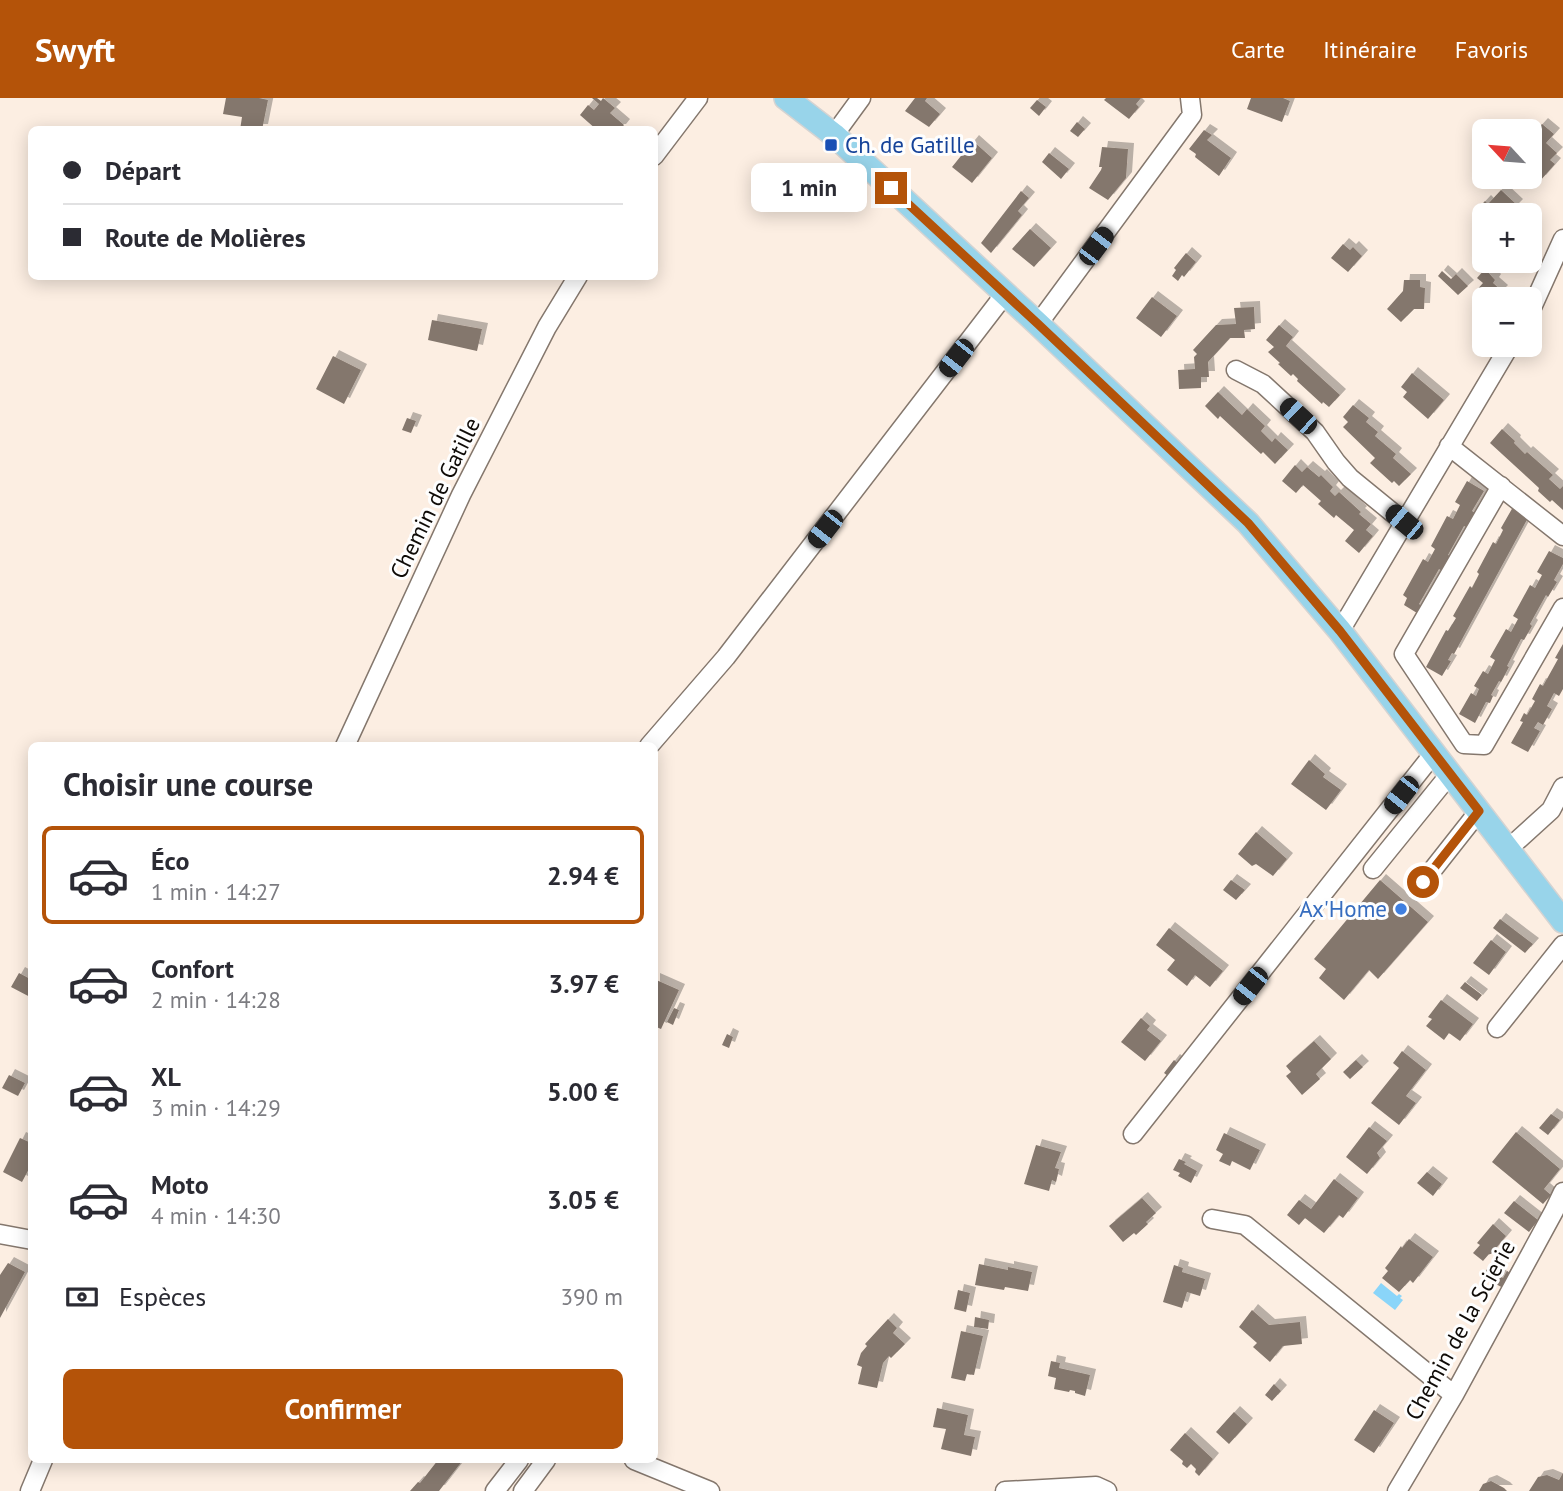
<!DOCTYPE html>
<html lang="fr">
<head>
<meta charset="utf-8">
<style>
	:root { --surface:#fff; --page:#f7f7f7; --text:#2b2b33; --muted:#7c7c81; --line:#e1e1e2; --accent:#b45309 }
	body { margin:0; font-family:"PT Sans",sans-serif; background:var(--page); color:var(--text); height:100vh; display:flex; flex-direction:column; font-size:26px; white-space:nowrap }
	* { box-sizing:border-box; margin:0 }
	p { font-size:23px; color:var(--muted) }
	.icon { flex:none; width:38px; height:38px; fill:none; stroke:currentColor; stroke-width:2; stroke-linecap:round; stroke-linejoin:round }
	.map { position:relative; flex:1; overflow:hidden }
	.drawer { position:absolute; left:28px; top:644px; width:630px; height:721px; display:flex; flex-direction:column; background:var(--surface); border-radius:10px; box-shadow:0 4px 18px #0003 }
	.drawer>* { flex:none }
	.top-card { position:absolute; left:28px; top:28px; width:630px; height:154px; border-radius:10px; box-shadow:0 4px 18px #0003; display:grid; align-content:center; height:154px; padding:0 35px; background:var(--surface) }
	.needle { width:46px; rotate:296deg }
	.fabs { position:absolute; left:1472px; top:21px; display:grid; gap:14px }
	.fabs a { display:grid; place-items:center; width:70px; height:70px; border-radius:10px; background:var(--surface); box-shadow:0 4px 18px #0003; font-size:35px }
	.end { position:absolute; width:32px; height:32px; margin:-16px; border:9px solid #b45309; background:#fff; box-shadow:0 0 0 4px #fff }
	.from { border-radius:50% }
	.bubble { position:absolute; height:49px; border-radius:10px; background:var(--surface); box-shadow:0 4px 18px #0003; font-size:23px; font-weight:800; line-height:49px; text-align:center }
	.car { position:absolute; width:21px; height:42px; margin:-21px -10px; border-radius:9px; box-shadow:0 0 5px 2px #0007; background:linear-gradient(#222 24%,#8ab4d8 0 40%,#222 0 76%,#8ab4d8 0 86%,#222 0) }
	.top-card b { display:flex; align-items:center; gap:24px; height:66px; font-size:26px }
	.top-card b+b { border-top:2px solid var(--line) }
	.top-card i { width:18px; height:18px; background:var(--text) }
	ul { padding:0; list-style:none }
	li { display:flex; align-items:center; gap:21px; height:98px; margin:0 14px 10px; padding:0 21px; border:4px solid transparent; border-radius:10px }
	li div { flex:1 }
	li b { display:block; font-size:26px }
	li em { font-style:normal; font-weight:800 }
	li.selected { border-color:var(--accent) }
	li>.icon { width:63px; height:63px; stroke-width:1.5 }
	h2 { padding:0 35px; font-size:32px; line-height:84px }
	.pay { display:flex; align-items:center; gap:18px; height:77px; padding:0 35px; font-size:26px }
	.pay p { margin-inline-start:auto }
	.primary-button { display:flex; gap:14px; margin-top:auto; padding:14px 35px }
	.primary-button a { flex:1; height:80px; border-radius:10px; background:var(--accent); color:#fff; font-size:28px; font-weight:800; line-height:80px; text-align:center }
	header { display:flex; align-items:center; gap:42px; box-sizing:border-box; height:98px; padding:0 35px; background:var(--accent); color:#fff }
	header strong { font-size:33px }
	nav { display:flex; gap:38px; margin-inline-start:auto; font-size:24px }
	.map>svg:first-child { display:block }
	.water { fill:#8ad5f9 }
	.building { fill:#84776d; filter:url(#shadow) }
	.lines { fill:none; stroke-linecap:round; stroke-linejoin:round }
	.minor-casing { stroke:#84776d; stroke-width:21 }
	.major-casing { stroke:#d4d3d2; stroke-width:26 }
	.minor { stroke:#fff; stroke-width:18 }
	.major { stroke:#98d4ea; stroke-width:23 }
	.route { stroke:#b45309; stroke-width:9 }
	.transit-dot { fill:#1a4fb4; stroke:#fefefe; stroke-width:2.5 }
	.shop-dot { fill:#3f7fe0; stroke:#fefefe; stroke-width:2.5 }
	.labels { text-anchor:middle; stroke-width:6; stroke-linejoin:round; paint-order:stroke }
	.transit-label { font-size:23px; fill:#164399; stroke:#fefefe; text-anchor:start }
	.street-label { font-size:23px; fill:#0f0b07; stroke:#fefefe }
	.shop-label { font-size:23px; fill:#366cbe; stroke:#fefefe; text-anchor:end }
</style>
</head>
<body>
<header>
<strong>Swyft</strong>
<nav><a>Carte</a><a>Itinéraire</a><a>Favoris</a></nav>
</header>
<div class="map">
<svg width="1563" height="1393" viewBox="0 0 1563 1393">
	<defs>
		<filter id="shadow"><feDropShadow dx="6" dy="-6" stdDeviation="0" flood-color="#0004"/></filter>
	</defs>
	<rect width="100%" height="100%" fill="#fceee2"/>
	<path class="water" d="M 1381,1185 L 1397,1198 L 1399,1196 L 1402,1198 L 1400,1200 L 1403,1202 L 1395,1212 L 1373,1195 Z"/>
	<path class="building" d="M 226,0 L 259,0 L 268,2 L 262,32 L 240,32 L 242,19 L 223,16 Z
		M 592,0 L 597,0 L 601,3 L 603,0 L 615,10 L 610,15 L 624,27 L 620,32 L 597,32 L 580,17 L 588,7 L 594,12 L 599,6 Z
		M 915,0 L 927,0 L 925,3 L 940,16 L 929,29 L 905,13 Z
		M 1106,0 L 1141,0 L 1136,6 L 1139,9 L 1129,21 L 1104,2 Z
		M 1251,0 L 1283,0 L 1290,3 L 1282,24 L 1247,11 Z
		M 1037,2 L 1046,9 L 1039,18 L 1030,10 Z
		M 1077,24 L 1085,31 L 1078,39 L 1070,33 Z
		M 1542,26 L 1554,36 L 1546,45 L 1557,55 L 1550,62 L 1555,66 L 1540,83 L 1536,79 L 1530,87 L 1521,79 L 1530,79 L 1530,56 L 1536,49 L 1530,44 L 1535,40 L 1532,37 Z
		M 1204,32 L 1212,37 L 1207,42 L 1231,60 L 1219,78 L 1195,59 L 1196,56 L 1189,51 Z
		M 973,43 L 992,60 L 972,85 L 952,69 Z
		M 1102,49 L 1128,51 L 1126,80 L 1108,102 L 1089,90 L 1101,72 L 1102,69 L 1099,69 Z
		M 1049,55 L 1069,71 L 1061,81 L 1042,64 Z
		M 1501,92 L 1517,107 L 1507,117 L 1484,117 L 1484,129 L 1472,117 L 1485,103 L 1488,106 Z
		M 1021,93 L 1029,100 L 1018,113 L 1022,117 L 991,155 L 981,145 Z
		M 1030,131 L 1051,150 L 1034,169 L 1012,151 Z
		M 1343,146 L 1350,152 L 1353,149 L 1362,158 L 1348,174 L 1331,160 Z
		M 1186,155 L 1196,164 L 1184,179 L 1182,177 L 1178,183 L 1172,178 L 1176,172 L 1174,170 Z
		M 1485,171 L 1495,182 L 1493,185 L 1502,193 L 1494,201 L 1484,201 L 1484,206 L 1474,195 L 1483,185 L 1477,180 Z
		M 1442,173 L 1451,181 L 1456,176 L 1468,188 L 1458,197 L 1438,178 Z
		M 1404,182 L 1420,182 L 1420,189 L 1425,190 L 1424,211 L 1414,211 L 1401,224 L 1387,211 L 1403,193 Z
		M 1152,199 L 1177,218 L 1161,239 L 1136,220 Z
		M 1254,209 L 1255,231 L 1244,232 L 1245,240 L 1230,240 L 1208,264 L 1209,279 L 1201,279 L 1201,290 L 1179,291 L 1178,272 L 1195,271 L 1194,259 L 1197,256 L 1193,252 L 1216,227 L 1236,226 L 1234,210 Z
		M 432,222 L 482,231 L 477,253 L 428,242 Z
		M 1279,227 L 1293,239 L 1286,248 L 1340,297 L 1329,309 L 1323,304 L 1322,306 L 1297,283 L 1298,281 L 1293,276 L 1291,278 L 1278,266 L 1280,265 L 1268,254 L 1274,249 L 1266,242 Z
		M 333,258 L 361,272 L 344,306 L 316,291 Z
		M 1412,275 L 1444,302 L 1428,321 L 1403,299 L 1407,294 L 1401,289 Z
		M 1218,294 L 1242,317 L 1247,311 L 1265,328 L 1261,333 L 1272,344 L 1275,340 L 1288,352 L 1275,366 L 1263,354 L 1261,356 L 1220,318 L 1218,321 L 1205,308 Z
		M 1353,307 L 1369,320 L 1366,324 L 1378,334 L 1375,338 L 1396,356 L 1393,360 L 1411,376 L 1399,388 L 1394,383 L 1392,385 L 1370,365 L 1375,360 L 1343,329 L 1348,324 L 1343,319 Z
		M 407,320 L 416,323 L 411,335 L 402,332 Z
		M 1502,331 L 1515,343 L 1514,345 L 1525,356 L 1527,354 L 1553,377 L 1549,381 L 1560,391 L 1563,388 L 1563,412 L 1552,402 L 1550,404 L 1538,393 L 1539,390 L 1490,345 Z
		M 1295,367 L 1302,374 L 1307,369 L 1319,379 L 1321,377 L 1333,389 L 1330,393 L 1335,398 L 1339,394 L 1361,414 L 1359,416 L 1371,426 L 1366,432 L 1373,438 L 1359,455 L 1345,443 L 1354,432 L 1336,417 L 1334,420 L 1318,406 L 1321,403 L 1303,387 L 1296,395 L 1282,383 Z
		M 1467,383 L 1484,393 L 1472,413 L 1475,415 L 1466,429 L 1464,428 L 1448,457 L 1450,458 L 1442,473 L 1439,471 L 1419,506 L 1422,508 L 1417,515 L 1404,507 L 1407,500 L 1403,497 L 1423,461 L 1428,464 L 1435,451 L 1431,448 L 1447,418 L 1453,421 L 1460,407 L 1455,404 Z
		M 1513,409 L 1529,418 L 1454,556 L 1452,555 L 1448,562 L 1451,563 L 1442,578 L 1426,569 L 1446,532 L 1448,533 L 1456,520 L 1453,518 L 1470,488 L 1472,490 L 1479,476 L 1477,474 L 1493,444 L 1496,446 L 1503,432 L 1501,430 Z
		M 1549,453 L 1563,460 L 1563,466 L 1554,482 L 1557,484 L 1548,499 L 1546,497 L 1530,526 L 1532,528 L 1524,542 L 1521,541 L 1507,568 L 1509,569 L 1501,584 L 1499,583 L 1491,597 L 1493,598 L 1490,605 L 1486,604 L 1475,625 L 1459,616 L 1471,595 L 1476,598 L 1479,591 L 1474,588 L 1483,573 L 1488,576 L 1495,562 L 1490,559 L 1506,531 L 1511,534 L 1518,521 L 1513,518 L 1530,487 L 1535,490 L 1542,477 L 1537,474 Z
		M 1563,546 L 1563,591 L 1559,598 L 1554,595 L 1547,608 L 1552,611 L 1543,627 L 1538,624 L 1534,630 L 1540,633 L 1528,654 L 1511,645 L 1523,624 L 1520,623 L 1524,615 L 1527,617 L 1535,603 L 1532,601 L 1540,586 L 1543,588 L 1558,561 L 1555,560 Z
		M 1309,662 L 1325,676 L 1323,679 L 1341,692 L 1326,712 L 1291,686 Z
		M 1256,734 L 1287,761 L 1273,778 L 1256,766 L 1252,768 L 1238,756 Z
		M 1231,782 L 1245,792 L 1236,802 L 1223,792 Z
		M 1380,782 L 1428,824 L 1378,881 L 1369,872 L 1344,902 L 1319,880 L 1326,871 L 1314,861 Z
		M 1500,821 L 1533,846 L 1525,855 L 1493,830 Z
		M 1169,830 L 1223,873 L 1210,889 L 1195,877 L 1187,888 L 1167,872 L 1175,862 L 1156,847 Z
		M 1491,842 L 1506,854 L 1489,877 L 1473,865 Z
		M 19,875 L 32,882 L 32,900 L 11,889 Z
		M 654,881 L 679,892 L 661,931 L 654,928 Z
		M 1465,884 L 1482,897 L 1477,903 L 1460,890 Z
		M 1441,902 L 1473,926 L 1460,943 L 1449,935 L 1444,942 L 1426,928 L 1432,921 L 1428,919 Z
		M 674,910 L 679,912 L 673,927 L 667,924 Z
		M 1141,920 L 1150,928 L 1147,932 L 1161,943 L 1145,963 L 1121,944 Z
		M 727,936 L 733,939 L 729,950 L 722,947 Z
		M 1314,943 L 1331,961 L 1316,976 L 1320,981 L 1302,997 L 1286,978 L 1291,974 L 1286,968 Z
		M 1402,953 L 1426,972 L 1406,998 L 1416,1005 L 1399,1027 L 1371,1005 L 1399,970 L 1393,965 Z
		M 1174,962 L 1181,968 L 1171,980 L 1164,975 Z
		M 1356,962 L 1363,969 L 1350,981 L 1343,974 Z
		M 9,977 L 25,985 L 18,998 L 2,990 Z
		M 1551,1016 L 1560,1022 L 1548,1037 L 1539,1030 Z
		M 1369,1029 L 1387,1043 L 1377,1055 L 1380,1060 L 1367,1076 L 1346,1059 Z
		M 1516,1034 L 1560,1071 L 1544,1091 L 1551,1097 L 1543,1106 L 1492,1064 Z
		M 1224,1035 L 1260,1052 L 1250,1072 L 1232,1063 L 1230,1068 L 1219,1063 L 1223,1056 L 1216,1052 Z
		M 32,1039 L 32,1065 L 22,1084 L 3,1074 L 20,1040 L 29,1044 Z
		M 1036,1047 L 1061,1054 L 1055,1070 L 1059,1071 L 1056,1084 L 1052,1082 L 1049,1093 L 1024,1086 Z
		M 1179,1061 L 1186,1064 L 1184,1066 L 1197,1073 L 1191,1085 L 1178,1078 L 1180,1075 L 1173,1072 Z
		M 1427,1074 L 1442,1086 L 1433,1098 L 1417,1085 Z
		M 1334,1081 L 1358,1100 L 1343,1120 L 1339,1117 L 1324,1135 L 1305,1120 L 1299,1127 L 1287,1117 L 1299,1102 L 1311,1111 Z
		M 1142,1100 L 1156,1115 L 1146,1124 L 1148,1126 L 1136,1137 L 1134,1135 L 1123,1144 L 1109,1128 Z
		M 1514,1103 L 1538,1122 L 1529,1134 L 1504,1115 Z
		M 1493,1126 L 1506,1138 L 1491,1156 L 1489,1156 L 1483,1163 L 1473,1155 L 1480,1147 L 1477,1145 Z
		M 1409,1141 L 1433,1159 L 1413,1185 L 1410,1182 L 1399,1194 L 1382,1180 L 1388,1173 L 1385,1170 L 1389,1165 L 1401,1148 L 1402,1150 Z
		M 8,1165 L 25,1174 L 0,1220 L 0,1177 Z
		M 979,1166 L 1008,1172 L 1008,1169 L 1032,1174 L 1028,1193 L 1005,1189 L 1004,1192 L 975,1187 Z
		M 1174,1167 L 1183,1170 L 1182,1174 L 1205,1181 L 1200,1198 L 1187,1194 L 1182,1210 L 1163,1204 Z
		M 1487,1171 L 1503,1180 L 1507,1173 L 1513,1177 L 1505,1191 L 1483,1179 Z
		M 958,1192 L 970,1195 L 966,1214 L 954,1211 Z
		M 1252,1212 L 1269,1227 L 1300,1224 L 1302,1246 L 1283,1248 L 1270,1264 L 1253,1249 L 1257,1245 L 1239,1229 Z
		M 975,1219 L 989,1222 L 988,1231 L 974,1229 Z
		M 888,1221 L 897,1230 L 893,1235 L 905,1246 L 891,1260 L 889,1258 L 883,1265 L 877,1290 L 858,1286 L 862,1269 L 857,1267 L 861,1255 L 867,1248 L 865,1246 Z
		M 961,1233 L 983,1238 L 974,1277 L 967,1276 L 965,1283 L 951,1280 Z
		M 1051,1263 L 1060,1265 L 1059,1270 L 1090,1277 L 1085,1298 L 1075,1295 L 1075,1293 L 1070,1292 L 1069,1294 L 1054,1291 L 1056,1280 L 1048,1278 Z
		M 1274,1286 L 1281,1293 L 1272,1303 L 1265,1297 Z
		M 937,1310 L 968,1317 L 964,1337 L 975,1339 L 971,1358 L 941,1351 L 946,1331 L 933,1329 Z
		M 1374,1312 L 1394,1325 L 1374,1355 L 1354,1342 Z
		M 1234,1314 L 1247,1326 L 1229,1346 L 1216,1334 Z
		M 1185,1335 L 1213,1361 L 1199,1378 L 1195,1374 L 1196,1371 L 1191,1366 L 1187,1370 L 1182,1366 L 1183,1363 L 1170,1352 Z
		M 438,1362 L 463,1362 L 439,1393 L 410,1393 L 418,1384 L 420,1385 Z
		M 1563,1375 L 1563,1393 L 1529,1393 L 1538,1379 L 1547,1377 L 1559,1382 Z
		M 1491,1383 L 1504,1390 L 1507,1393 L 1479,1393 L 1483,1386 Z"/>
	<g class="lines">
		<g class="minor-casing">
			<path id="minor" d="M 834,37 L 861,0
				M 654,58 L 698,0
				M 1530,214 L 1563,141
				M 1038,226 L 1192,17 L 1190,0
				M 1236,272 L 1263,286 L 1315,334 L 1336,364 L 1350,380 L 1404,424
				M 1449,348 L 1563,438
				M 1501,388 L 1404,556 L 1464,646 L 1484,647 L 1563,510
				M 1340,533 L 1510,247
				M 345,648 L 461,397 L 547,229 L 578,178
				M 649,648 L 726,559 L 1005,196
				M 1508,751 L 1551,712 L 1563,689
				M 1373,771 L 1450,676
				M 1423,784 L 1479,713
				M 1497,930 L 1563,847
				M 1133,1036 L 1434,655
				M 1212,1121 L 1245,1127 L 1454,1297
				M 0,1136 L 32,1142
				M 634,1362 L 710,1393
				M 30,1393 L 43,1362
				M 495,1393 L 519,1362
				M 523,1393 L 546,1362
				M 1005,1393 L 1096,1388 L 1107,1393
				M 1397,1393 L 1454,1297 L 1554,1113 L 1563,1094"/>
		</g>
		<g class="major-casing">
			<path id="major" d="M 786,0 L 834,37 L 1038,226 L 1248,425 L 1340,533 L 1563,823"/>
		</g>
		<use href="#minor" class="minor"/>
		<use href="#major" class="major"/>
	</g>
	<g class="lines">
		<path class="route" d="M 891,90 L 1038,226 L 1248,425 L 1340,533 L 1479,713 L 1423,784"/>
	</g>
	<rect class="transit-dot" x="824" y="40" width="14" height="14" rx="3.5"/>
	<circle class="shop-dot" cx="1401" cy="811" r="7"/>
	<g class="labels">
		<g class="transit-label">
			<text x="845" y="55">Ch. de Gatille</text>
		</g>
		<g class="street-label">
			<text transform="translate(435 400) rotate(-64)" y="8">Chemin de Gatille</text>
			<text transform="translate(1460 1232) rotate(-61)" y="8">Chemin de la Scierie</text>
		</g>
		<g class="shop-label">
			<text x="1387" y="819">Ax'Home</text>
		</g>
	</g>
</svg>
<div class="fabs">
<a><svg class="needle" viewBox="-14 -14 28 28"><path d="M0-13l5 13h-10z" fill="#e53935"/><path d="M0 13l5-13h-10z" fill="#7c7c81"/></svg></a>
<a>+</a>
<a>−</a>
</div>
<i class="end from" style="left:1423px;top:784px"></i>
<i class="end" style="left:891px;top:90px"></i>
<div class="bubble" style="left:751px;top:65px;width:116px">1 min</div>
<i class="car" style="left:1096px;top:148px;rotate:37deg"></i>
<i class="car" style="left:956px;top:260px;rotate:218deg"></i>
<i class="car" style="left:1298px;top:318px;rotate:313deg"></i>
<i class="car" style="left:1404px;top:424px;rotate:310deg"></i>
<i class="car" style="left:825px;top:431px;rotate:218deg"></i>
<i class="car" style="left:1401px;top:697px;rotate:218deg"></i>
<i class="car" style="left:1250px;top:888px;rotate:218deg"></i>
<div class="top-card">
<b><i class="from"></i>Départ</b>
<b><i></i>Route de Molières</b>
</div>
<section class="drawer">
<h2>Choisir une course</h2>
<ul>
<li class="selected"><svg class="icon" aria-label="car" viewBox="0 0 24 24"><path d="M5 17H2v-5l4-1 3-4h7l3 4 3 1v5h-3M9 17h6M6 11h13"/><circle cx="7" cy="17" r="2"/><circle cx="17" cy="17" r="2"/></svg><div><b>Éco</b><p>1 min · 14:27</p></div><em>2.94 €</em></li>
<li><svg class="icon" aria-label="car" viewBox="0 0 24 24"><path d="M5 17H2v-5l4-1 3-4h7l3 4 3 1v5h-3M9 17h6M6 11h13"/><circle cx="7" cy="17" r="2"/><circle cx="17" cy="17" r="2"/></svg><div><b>Confort</b><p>2 min · 14:28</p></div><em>3.97 €</em></li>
<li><svg class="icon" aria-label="car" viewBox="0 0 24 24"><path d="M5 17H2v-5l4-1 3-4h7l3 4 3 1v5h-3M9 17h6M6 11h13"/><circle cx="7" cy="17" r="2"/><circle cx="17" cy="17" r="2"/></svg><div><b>XL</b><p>3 min · 14:29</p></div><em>5.00 €</em></li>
<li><svg class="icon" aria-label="car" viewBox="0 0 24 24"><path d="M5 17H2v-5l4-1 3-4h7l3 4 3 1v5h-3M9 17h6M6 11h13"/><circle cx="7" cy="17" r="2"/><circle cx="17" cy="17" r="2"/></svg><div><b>Moto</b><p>4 min · 14:30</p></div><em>3.05 €</em></li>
</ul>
<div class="pay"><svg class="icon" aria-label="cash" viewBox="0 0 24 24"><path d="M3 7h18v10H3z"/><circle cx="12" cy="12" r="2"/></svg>Espèces<p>390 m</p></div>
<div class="primary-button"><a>Confirmer</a></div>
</section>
</div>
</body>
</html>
